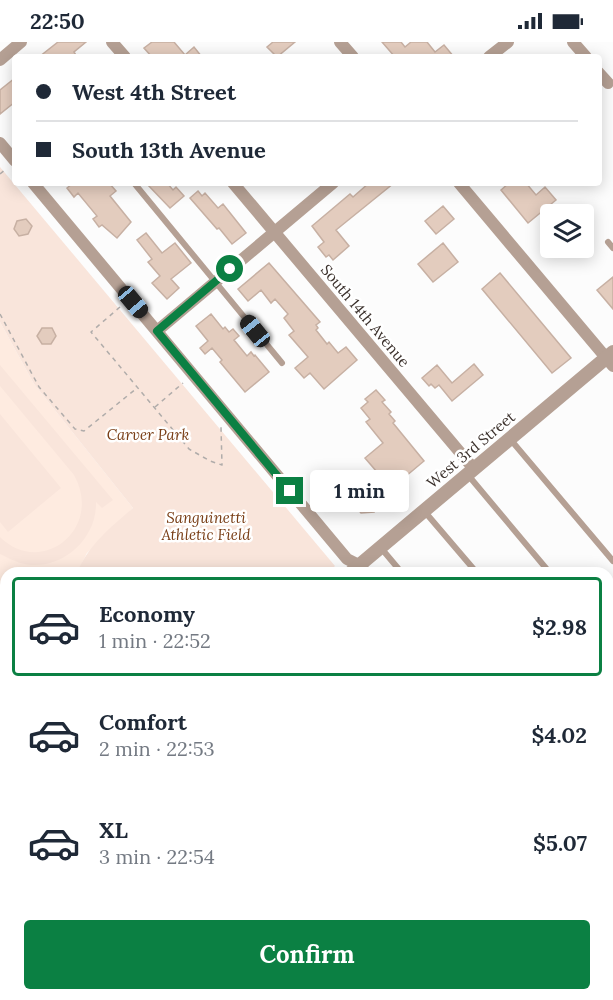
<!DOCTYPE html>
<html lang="en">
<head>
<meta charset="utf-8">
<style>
	:root { --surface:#fff; --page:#f2f2f3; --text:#1f2937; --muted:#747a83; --line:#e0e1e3; --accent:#0b8043 }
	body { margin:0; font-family:Lora,serif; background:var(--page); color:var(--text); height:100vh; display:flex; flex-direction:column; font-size:22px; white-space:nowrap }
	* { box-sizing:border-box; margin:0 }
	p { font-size:20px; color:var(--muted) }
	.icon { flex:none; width:33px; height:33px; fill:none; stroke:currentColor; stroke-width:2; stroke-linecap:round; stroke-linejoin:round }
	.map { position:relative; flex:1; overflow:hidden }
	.panel { position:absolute; left:0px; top:525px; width:614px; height:434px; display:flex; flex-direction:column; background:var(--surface); border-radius:18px 18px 0 0; box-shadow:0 3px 15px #0003 }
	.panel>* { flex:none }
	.hud { position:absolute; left:12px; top:12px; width:590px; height:132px; border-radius:6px; box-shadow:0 3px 15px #0003; display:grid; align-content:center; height:132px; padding:0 24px; background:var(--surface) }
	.buttons { position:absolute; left:540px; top:162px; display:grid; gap:12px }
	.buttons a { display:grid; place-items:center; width:54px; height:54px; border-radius:6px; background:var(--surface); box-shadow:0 3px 15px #0003; font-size:30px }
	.end { position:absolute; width:27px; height:27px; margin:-14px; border:8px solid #0b8043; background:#fff; box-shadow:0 0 0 3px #fff }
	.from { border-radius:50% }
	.bubble { position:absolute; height:42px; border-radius:6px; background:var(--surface); box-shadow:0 3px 15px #0003; font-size:20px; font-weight:700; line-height:42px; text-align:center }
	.car { position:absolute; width:18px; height:36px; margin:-18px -9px; border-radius:8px; box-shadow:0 0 4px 2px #0007; background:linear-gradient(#222 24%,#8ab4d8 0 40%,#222 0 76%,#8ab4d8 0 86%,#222 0) }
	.hud b { display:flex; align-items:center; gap:21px; height:57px; font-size:22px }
	.hud b+b { border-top:2px solid var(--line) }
	.hud i { width:15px; height:15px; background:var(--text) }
	ul { padding:10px 0 0; list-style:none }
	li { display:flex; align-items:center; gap:18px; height:99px; margin:0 12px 9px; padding:0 12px; border:3px solid transparent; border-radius:6px }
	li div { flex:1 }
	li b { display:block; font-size:22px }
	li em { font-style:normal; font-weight:700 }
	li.selected { border-color:var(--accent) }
	li>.icon { width:54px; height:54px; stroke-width:1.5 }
	.cta { display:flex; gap:12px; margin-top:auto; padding:12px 24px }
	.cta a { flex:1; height:69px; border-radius:6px; background:var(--accent); color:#fff; font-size:24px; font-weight:700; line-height:69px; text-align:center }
	.status { display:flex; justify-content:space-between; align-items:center; height:42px; padding:0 30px; background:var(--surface); direction:ltr }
	.status svg { height:16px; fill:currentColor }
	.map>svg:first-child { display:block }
	.built { fill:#feebe0 }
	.green { fill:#f9e5db }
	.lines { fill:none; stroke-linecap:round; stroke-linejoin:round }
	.canal { stroke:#facaae; stroke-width:10 }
	.building { fill:#e3ccbe; stroke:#c7b0a3; stroke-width:1.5 }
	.path { stroke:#b0acaa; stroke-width:1.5; stroke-dasharray:4.5 4.5; stroke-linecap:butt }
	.service { stroke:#b5a094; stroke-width:6 }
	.minor { stroke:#b5a094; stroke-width:12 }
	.tertiary { stroke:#b5a094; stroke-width:14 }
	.secondary { stroke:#927463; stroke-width:15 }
	.route { stroke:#0b8043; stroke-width:8 }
	.labels { text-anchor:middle; stroke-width:5; stroke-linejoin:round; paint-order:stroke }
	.street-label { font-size:15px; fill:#3b312c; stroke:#fff }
	.park-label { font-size:15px; font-style:italic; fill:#783d15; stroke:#fff }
</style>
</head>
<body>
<div class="status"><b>22:50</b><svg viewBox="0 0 49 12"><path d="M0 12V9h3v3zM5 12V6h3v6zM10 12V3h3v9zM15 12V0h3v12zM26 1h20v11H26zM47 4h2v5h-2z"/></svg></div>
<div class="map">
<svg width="613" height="958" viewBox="0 0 613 958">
	<rect width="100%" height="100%" fill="#fcfcfc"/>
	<path class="built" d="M 0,280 L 34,342 L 133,466 L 87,511 L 77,531 L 6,531 L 6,556 L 0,549 Z"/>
	<path class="green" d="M 0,125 L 335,524 L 327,531 L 77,531 C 88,503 111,485 133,466 L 34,342 L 0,280 Z
		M 0,323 L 113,458 L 102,466 L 96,460 C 97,495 66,525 31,523 C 20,522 10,517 0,512 L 0,495 C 41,536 104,487 74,433 L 0,344 Z
		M 0,372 L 61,446 L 8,490 L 0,480 Z"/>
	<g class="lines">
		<path class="canal" d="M 0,557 L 6,564
			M 0,620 L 6,627
			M 340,952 L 345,958"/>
	</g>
	<path class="building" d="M 58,0 L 86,0 L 74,10 L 77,15 L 39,15 Z
		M 152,0 L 174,0 L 185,13 L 194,5 L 202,15 L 152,15 L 144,6 Z
		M 273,0 L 295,0 L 277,15 L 267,5 Z
		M 382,0 L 401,0 L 405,5 L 411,0 L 427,0 L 435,10 L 444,3 L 454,15 L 395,15 Z
		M 15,36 L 15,60 L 0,72 L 0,48 Z
		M 73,141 L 109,141 L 116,149 L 110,154 L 131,180 L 117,196 L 102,183 L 99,185 L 93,177 L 97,174 L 78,151 L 74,155 L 67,146 Z
		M 146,141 L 167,141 L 173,148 L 176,145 L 184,154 L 170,166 Z
		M 369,141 L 394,141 L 336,188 L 349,204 L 333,218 L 329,213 L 326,215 L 318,205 L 324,200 L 312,184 L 350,152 L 353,155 Z
		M 509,141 L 526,141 L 536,153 L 545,145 L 556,158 L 528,181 L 501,148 Z
		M 198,149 L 202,154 L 205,151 L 218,166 L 223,162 L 246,191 L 232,202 L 219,186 L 217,187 L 190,156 Z
		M 443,164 L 454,177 L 436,192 L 425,179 Z
		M 26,177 L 32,184 L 28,192 L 19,194 L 14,187 L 17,179 Z
		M 146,191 L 162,211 L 175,201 L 191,221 L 171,237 L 179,246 L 167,257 L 152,241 L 160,234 L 148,220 L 152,217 L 137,198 Z
		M 443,201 L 458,220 L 433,240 L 418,222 Z
		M 269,221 L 320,280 L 316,283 L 318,286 L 316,288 L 327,302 L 329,300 L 338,311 L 346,305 L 357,318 L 324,347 L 310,331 L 304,336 L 295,326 L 308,315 L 289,293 L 294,289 L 284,276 L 288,272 L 275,257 L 271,261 L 261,248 L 248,259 L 238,247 Z
		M 500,231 L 571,316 L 552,331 L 482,247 Z
		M 613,235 L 613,267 L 597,248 Z
		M 211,272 L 223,287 L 225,285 L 229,290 L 233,287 L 239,294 L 234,298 L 247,314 L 251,310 L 254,314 L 255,313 L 269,330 L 245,350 L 220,320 L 222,318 L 212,306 L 205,312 L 200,306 L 208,299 L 196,284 Z
		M 42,286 L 52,286 L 56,294 L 51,302 L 42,302 L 37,294 Z
		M 474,322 L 483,333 L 452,359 L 439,343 L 435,346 L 431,342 L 429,344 L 422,336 L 437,323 L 452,341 Z
		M 376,348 L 385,358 L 382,360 L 391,370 L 389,372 L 395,379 L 393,381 L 424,419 L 393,445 L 400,453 L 388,460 L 373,464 L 374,470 L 361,471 L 344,450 L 358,439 L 361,443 L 377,430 L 365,416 L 383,401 L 366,380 L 370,377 L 361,366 L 368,360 L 365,357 Z"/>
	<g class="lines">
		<path class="path" d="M 0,132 L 6,127
			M 120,265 L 91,290 L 189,407 L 210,419 L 222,423 L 221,385
			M 0,272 L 39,345 L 75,387 L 84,389 L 137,346
			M 155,365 L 183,341
			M 0,574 L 6,581
			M 0,653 L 6,660
			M 608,823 L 613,818
			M 608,902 L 613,896
			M 608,913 L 613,908
			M 246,952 L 251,958
			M 322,952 L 327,958
			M 471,958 L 477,952
			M 552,958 L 557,952"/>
		<path class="service" d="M 134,141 L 282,321
			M 608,200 L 613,206
			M 510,397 L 613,519
			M 468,433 L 550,531
			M 425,470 L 477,531
			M 381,506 L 402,531
			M 608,600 L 613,607
			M 608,686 L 613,692
			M 0,725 L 6,720
			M 0,741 L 6,735
			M 0,747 L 6,754
			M 608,762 L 613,758
			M 0,790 L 6,785
			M 0,795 L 6,802
			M 113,952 L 118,958
			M 202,958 L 209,952"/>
		<path class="minor" d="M 112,0 L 125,15
			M 340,0 L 353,15
			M 573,0 L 586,15
			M 489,15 L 508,0
			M 0,18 L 21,0
			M 598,30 L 608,41
			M 0,101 L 15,119
			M 33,141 L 347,517 L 359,523 L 366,531
			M 233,141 L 474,427
			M 459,141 L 613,324
			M 157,289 L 333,141"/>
		<path class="tertiary" d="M 350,531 L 613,310
			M 0,825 L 6,820"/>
		<path class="secondary" d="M 0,695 L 6,702
			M 217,952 L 221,958"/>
	</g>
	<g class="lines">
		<path class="route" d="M 230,227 L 157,289 L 290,449"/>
	</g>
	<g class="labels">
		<g class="street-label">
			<text transform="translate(365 274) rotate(50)" y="5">South 14th Avenue</text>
			<text transform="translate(471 408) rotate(-40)" y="5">West 3rd Street</text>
		</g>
		<g class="park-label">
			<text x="148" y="398">Carver Park</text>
			<text x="206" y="481">Sanguinetti<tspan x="206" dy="17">Athletic Field</tspan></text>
		</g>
	</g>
</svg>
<div class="buttons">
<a><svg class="icon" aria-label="layers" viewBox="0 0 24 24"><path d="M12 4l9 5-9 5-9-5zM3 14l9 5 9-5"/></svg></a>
</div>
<i class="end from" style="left:230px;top:227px"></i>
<i class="end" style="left:290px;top:449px"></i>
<div class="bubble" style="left:310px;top:428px;width:99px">1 min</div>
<i class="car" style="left:133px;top:260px;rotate:140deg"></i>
<i class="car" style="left:255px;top:289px;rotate:321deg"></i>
<div class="hud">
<b><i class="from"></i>West 4th Street</b>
<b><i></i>South 13th Avenue</b>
</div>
<section class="panel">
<ul>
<li class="selected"><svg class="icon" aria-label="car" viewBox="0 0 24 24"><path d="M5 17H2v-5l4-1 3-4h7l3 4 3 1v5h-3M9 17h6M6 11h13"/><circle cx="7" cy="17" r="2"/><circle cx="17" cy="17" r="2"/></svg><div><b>Economy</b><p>1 min · 22:52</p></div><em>$2.98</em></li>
<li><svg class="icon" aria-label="car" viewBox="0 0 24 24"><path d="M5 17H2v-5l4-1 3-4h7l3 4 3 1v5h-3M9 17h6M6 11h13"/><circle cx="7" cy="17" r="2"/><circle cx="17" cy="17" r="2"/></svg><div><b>Comfort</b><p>2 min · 22:53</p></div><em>$4.02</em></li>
<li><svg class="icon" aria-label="car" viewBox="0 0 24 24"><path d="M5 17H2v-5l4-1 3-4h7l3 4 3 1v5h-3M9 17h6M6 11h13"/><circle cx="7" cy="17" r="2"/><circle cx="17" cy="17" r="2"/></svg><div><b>XL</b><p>3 min · 22:54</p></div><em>$5.07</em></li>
</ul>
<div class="cta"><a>Confirm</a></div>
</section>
</div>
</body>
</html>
